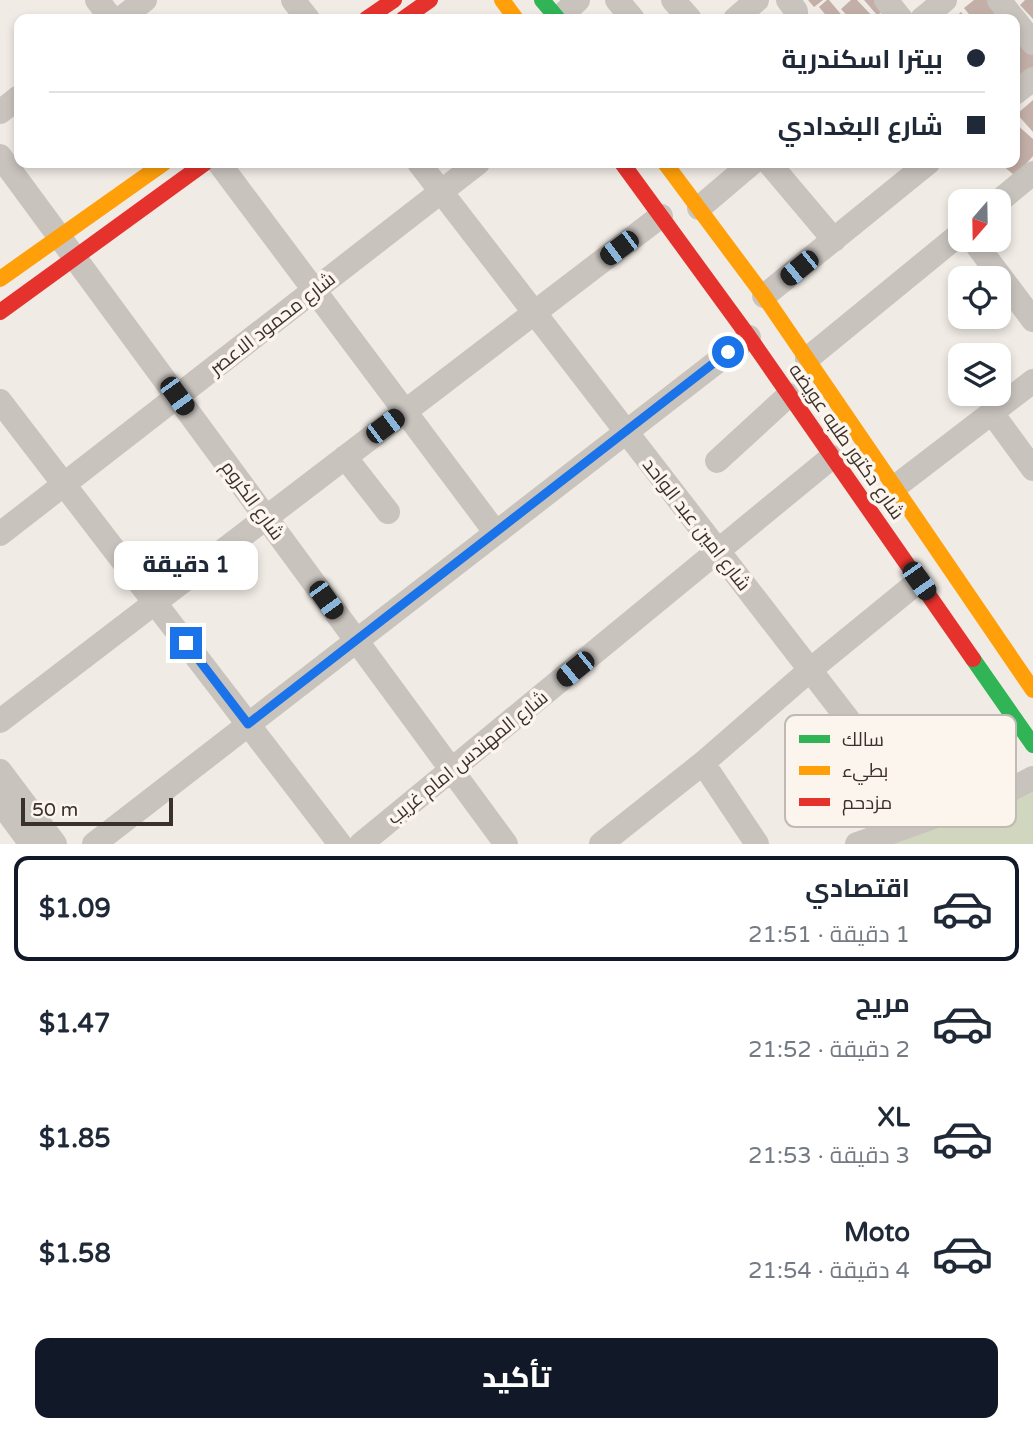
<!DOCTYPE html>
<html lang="ar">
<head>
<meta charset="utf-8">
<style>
	:root { --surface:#fff; --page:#f2f2f3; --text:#1f2937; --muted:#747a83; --line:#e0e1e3; --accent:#111827 }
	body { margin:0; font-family:"Varela Round",Cairo,sans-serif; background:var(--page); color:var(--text); direction:rtl; height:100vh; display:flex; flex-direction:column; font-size:26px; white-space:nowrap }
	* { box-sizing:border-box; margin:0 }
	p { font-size:23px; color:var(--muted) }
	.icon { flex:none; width:38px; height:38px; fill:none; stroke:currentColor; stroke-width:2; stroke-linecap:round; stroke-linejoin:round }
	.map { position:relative; height:844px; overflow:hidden; direction:ltr }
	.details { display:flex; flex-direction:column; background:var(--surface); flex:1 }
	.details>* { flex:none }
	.banner { position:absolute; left:14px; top:14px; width:1006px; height:154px; border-radius:14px; box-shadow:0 4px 10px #0003; direction:rtl; display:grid; align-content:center; height:154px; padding:0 35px; background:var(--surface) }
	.needle { width:46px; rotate:200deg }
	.buttons { position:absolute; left:948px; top:189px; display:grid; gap:14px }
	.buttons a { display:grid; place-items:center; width:63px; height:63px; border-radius:14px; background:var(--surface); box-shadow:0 4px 10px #0003; font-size:35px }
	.scale { position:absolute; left:21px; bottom:18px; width:152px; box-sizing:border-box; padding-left:7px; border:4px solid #3b302b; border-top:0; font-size:19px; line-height:24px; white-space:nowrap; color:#3b302b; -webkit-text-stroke:5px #fbf5ee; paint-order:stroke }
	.end { position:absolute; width:32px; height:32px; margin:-16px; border:9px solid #1a73e8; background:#fff; box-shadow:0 0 0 4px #fff }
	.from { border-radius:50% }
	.bubble { position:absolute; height:49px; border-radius:14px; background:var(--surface); box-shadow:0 4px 10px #0003; font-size:23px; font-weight:800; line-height:49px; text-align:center; direction:rtl }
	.car { position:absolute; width:21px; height:42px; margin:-21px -10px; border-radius:9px; box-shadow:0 0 5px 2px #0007; background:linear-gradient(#222 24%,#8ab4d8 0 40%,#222 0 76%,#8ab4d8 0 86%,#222 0) }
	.banner b { display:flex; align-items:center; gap:24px; height:66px; font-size:26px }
	.banner b+b { border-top:2px solid var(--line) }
	.banner i { width:18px; height:18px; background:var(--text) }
	ul { padding:12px 0 0; list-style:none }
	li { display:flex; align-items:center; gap:21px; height:105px; margin:0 14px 10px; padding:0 21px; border:4px solid transparent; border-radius:14px }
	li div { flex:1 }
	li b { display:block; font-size:26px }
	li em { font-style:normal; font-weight:800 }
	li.current { border-color:var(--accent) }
	li>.icon { width:63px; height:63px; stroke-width:1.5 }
	.action { display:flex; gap:14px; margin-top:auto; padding:14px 35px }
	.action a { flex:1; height:80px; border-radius:14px; background:var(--accent); color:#fff; font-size:28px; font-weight:800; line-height:80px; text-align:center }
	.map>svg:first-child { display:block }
	.green { fill:#d1d6bf }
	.building { fill:#c3afa7 }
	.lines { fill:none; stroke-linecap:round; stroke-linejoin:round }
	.street { stroke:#c9c3be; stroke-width:24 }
	.fast { stroke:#30b455; stroke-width:16 }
	.slow { stroke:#ff9f0a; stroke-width:16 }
	.jam { stroke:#e5322d; stroke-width:16 }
	.route { stroke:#1a73e8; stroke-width:9 }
	.labels { text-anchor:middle; stroke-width:7; stroke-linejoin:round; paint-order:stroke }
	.street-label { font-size:19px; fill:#3b302b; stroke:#fbf5ee }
	.key { fill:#fbf5ee; stroke:#c1bab4; stroke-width:2 }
	.key-label { font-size:19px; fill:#3b302b }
</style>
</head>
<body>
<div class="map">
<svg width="1033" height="844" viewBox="0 0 1033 844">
	<rect width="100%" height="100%" fill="#f0ebe5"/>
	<path class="green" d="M 1033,787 L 1033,844 L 885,844 Z"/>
	<path class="building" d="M 808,0 L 823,0 L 814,7 Z
		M 827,0 L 829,0 L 845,19 L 829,19 L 819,7 Z
		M 851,0 L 857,0 L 875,19 L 850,19 L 841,9 Z
		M 864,0 L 880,0 L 888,9 L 877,15 Z
		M 974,0 L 992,0 L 999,19 L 973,19 L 964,8 Z
		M 1025,0 L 1033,0 L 1033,19 L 1020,5 Z
		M 961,12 L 967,19 L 953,19 Z
		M 1015,34 L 1033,54 L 1033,71 L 1022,81 L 1015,73 Z
		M 1033,100 L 1033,132 L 1017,114 Z
		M 1015,123 L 1033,139 L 1033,156 L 1015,176 L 1000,163 L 1015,163 Z"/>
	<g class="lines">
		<path class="street" d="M 97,0 L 112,19
			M 293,0 L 308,19
			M 617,0 L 633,19
			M 673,0 L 690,19
			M 788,0 L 796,11 L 796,19
			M 886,0 L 901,19
			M 999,0 L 1014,19
			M 120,19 L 145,0
			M 558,19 L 578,0
			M 735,19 L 757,0
			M 922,19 L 945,0
			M 1015,20 L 1033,43
			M 1015,93 L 1033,79
			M 0,112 L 19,97
			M 0,156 L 506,844
			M 219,163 L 496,533
			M 419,163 L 925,819
			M 769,163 L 834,240
			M 999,201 L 1033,173
			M 699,208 L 752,163
			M 973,240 L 1033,320
			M 764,296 L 928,163
			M 807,359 L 961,233
			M 0,401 L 340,844
			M 992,413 L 1033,469
			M 345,457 L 388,512
			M 717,461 L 789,395
			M 895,487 L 1033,381
			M 0,534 L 478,163
			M 0,721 L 661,216
			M 703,763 L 757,844
			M 0,771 L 55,844
			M 0,802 L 31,844
			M 94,844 L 749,337
			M 361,844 L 832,457
			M 601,844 L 703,763 L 810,670 L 919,581
			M 857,844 L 1008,791 L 1033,778"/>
		<path class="fast" d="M 542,0 L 558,19
			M 973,659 L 1033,745"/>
		<path class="slow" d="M 502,0 L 516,19
			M 665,163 L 764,296 L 1033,690
			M 0,279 L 164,163"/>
		<path class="jam" d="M 366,19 L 394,0
			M 403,19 L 430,0
			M 622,163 L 749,337 L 973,659
			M 0,312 L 205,163"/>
	</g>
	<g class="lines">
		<path class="route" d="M 186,643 L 248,724 L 728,352"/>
	</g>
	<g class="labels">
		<g class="street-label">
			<text transform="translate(272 323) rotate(-38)" y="7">شارع محمود الاعصر</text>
			<text transform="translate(847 441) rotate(55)" y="7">شارع دكتور طلبه عويضه</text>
			<text transform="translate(253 500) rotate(54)" y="7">شارع الكروم</text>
			<text transform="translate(697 524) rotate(52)" y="7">شارع امين عبد الواحد</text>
			<text transform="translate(467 757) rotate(-39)" y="7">شارع المهندس امام غريب</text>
		</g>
	</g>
	<rect x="785" y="715" width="231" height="112" rx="10" class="key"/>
	<rect x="799" y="735" width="31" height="8" fill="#30b455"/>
	<rect x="799" y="766" width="31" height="9" fill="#ff9f0a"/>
	<rect x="799" y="798" width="31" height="8" fill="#e5322d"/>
	<g class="key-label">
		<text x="842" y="746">سالك</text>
		<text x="842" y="777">بطيء</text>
		<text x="842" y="809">مزدحم</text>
	</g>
</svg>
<div class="buttons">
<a><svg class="needle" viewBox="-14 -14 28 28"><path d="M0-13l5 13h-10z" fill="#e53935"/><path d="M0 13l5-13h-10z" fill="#747a83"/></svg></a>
<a><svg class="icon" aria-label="locate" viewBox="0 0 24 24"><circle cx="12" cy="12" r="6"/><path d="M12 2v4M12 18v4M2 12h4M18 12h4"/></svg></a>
<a><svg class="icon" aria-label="layers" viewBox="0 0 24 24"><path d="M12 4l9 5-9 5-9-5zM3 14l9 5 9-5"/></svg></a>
</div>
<div class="scale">50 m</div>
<i class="end from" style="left:728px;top:352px"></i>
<i class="end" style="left:186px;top:643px"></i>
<div class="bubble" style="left:114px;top:541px;width:144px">1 دقيقة</div>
<i class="car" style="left:619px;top:248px;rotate:233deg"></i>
<i class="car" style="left:799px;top:268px;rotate:231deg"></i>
<i class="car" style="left:177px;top:396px;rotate:144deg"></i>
<i class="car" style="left:385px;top:426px;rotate:53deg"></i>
<i class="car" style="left:919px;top:581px;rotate:145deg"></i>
<i class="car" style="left:326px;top:600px;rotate:144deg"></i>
<i class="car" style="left:575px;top:669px;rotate:231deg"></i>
<div class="banner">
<b><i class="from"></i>بيترا اسكندرية</b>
<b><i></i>شارع البغدادي</b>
</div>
</div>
<section class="details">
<ul>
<li class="current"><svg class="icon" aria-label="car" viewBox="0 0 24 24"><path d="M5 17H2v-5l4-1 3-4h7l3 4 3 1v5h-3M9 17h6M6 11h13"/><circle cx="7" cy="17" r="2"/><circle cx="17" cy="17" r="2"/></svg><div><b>اقتصادي</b><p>1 دقيقة · 21:51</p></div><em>$1.09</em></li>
<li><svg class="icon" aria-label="car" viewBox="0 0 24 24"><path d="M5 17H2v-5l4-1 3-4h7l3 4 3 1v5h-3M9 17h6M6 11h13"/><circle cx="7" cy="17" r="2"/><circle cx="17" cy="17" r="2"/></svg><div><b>مريح</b><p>2 دقيقة · 21:52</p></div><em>$1.47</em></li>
<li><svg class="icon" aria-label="car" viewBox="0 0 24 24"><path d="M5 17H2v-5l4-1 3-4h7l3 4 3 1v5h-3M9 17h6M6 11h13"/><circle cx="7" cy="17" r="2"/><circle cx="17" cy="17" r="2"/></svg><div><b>XL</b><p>3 دقيقة · 21:53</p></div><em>$1.85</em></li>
<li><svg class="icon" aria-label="car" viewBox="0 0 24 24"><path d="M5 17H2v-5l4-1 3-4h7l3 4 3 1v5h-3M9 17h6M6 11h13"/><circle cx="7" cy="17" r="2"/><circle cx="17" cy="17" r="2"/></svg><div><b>Moto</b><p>4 دقيقة · 21:54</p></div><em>$1.58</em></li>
</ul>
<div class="action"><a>تأكيد</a></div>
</section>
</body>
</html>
